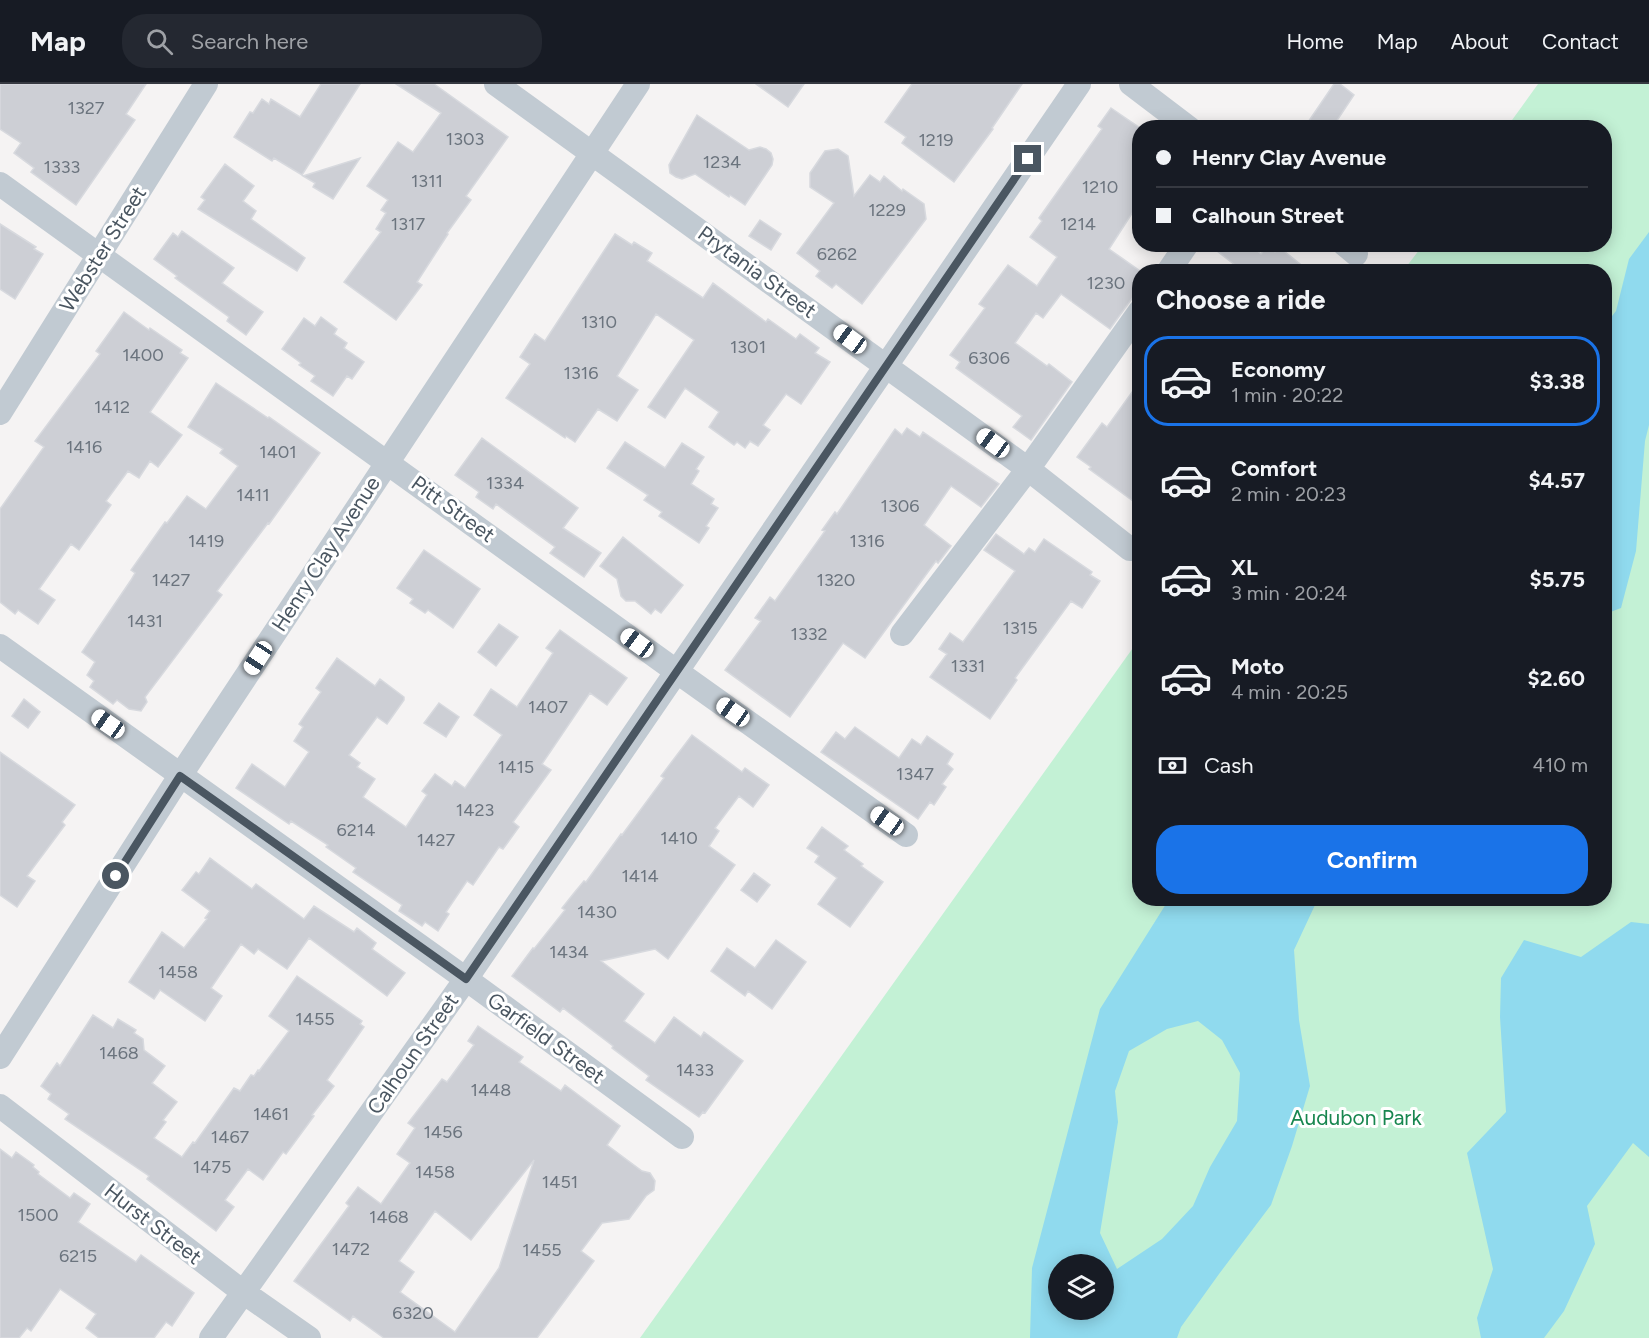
<!DOCTYPE html>
<html lang="en">
<head>
<meta charset="utf-8">
<style>
	:root { --surface:#171b24; --page:#242831; --text:#f1f3f6; --muted:#9ea1a6; --line:#363941; --accent:#1a73e8 }
	body { margin:0; font-family:Figtree,sans-serif; background:var(--page); color:var(--text); height:100vh; display:flex; flex-direction:column; font-size:22px; white-space:nowrap }
	* { box-sizing:border-box; margin:0 }
	p { font-size:20px; color:var(--muted) }
	.icon { flex:none; width:33px; height:33px; fill:none; stroke:currentColor; stroke-width:2; stroke-linecap:round; stroke-linejoin:round }
	.map { position:relative; flex:1; overflow:hidden }
	.details { position:absolute; left:1132px; top:180px; width:480px; height:642px; display:flex; flex-direction:column; background:var(--surface); border-radius:24px; box-shadow:0 3px 15px #0003 }
	.details>* { flex:none }
	.banner { position:absolute; left:1132px; top:36px; width:480px; height:132px; border-radius:24px; box-shadow:0 3px 15px #0003; display:grid; align-content:center; height:132px; padding:0 24px; background:var(--surface) }
	.controls { position:absolute; left:1048px; top:1170px; display:grid; gap:12px }
	.controls a { display:grid; place-items:center; width:66px; height:66px; border-radius:50%; background:var(--surface); box-shadow:0 3px 15px #0003; font-size:30px }
	.end { position:absolute; width:27px; height:27px; margin:-14px; border:8px solid #4a5661; background:#fff; box-shadow:0 0 0 3px #fff }
	.from { border-radius:50% }
	.car { position:absolute; width:18px; height:36px; margin:-18px -9px; border-radius:8px; box-shadow:0 0 4px 2px #0007; background:linear-gradient(#fff 24%,#345 0 40%,#fff 0 76%,#345 0 86%,#fff 0) }
	.banner b { display:flex; align-items:center; gap:21px; height:57px; font-size:22px }
	.banner b+b { border-top:2px solid var(--line) }
	.banner i { width:15px; height:15px; background:var(--text) }
	ul { padding:0; list-style:none }
	li { display:flex; align-items:center; gap:18px; height:90px; margin:0 12px 9px; padding:0 12px; border:3px solid transparent; border-radius:24px }
	li div { flex:1 }
	li b { display:block; font-size:22px }
	li em { font-style:normal; font-weight:700 }
	li.active { border-color:var(--accent) }
	li>.icon { width:54px; height:54px; stroke-width:1.5 }
	h2 { padding:0 24px; font-size:27px; line-height:72px }
	.pay { display:flex; align-items:center; gap:15px; height:66px; padding:0 24px; font-size:22px }
	.pay p { margin-inline-start:auto }
	.button { display:flex; gap:12px; margin-top:auto; padding:12px 24px }
	.button a { flex:1; height:69px; border-radius:24px; background:var(--accent); color:#fff; font-size:24px; font-weight:700; line-height:69px; text-align:center }
	header { display:flex; align-items:center; gap:36px; box-sizing:border-box; height:84px; padding:0 30px; background:var(--surface); border-bottom:2px solid var(--line) }
	header strong { font-size:28px }
	nav { display:flex; gap:33px; margin-inline-start:auto; font-size:21px }
	.search { width:420px; height:54px; background:var(--page); display:flex; align-items:center; gap:15px; box-sizing:border-box; padding:0 21px; border-radius:24px; color:var(--muted); font-size:22px }
	.map>svg:first-child { display:block }
	.green { fill:#c3f1d5; fill-rule:evenodd }
	.water { fill:#90daee; fill-rule:evenodd }
	.building { fill:#cdcfd5; stroke:#d7d9de; stroke-width:1.5; fill-rule:evenodd }
	.lines { fill:none; stroke-linecap:round; stroke-linejoin:round }
	.minor { stroke:#c1cad2; stroke-width:24 }
	.route { stroke:#4a5661; stroke-width:8 }
	.labels { text-anchor:middle; stroke-width:6; stroke-linejoin:round; paint-order:stroke }
	.number-label { font-size:18px; fill:#6b747e }
	.street-label { font-size:21px; fill:#4a5661; stroke:#fff }
	.park-label { font-size:21px; fill:#17864f; stroke:#fff }
</style>
</head>
<body>
<header>
<strong>Map</strong>
<div class="search"><svg class="icon" aria-label="search" viewBox="0 0 24 24"><circle cx="10" cy="10" r="6"/><path d="M15 15l6 6"/></svg>Search here</div>
<nav><a>Home</a><a>Map</a><a>About</a><a>Contact</a></nav>
</header>
<div class="map">
<svg width="1649" height="1254" viewBox="0 0 1649 1254">
	<rect width="100%" height="100%" fill="#f5f3f3"/>
	<path class="green" d="M 1538,0 L 1649,0 L 1649,1254 L 640,1254 L 1140,554 L 1140,814 L 1605,814 L 1605,188 L 1403,187 L 1423,161 L 1605,160 L 1605,44 L 1507,43 ZM 1059,1180 L 1104,1180 L 1104,1226 L 1059,1226 Z"/>
	<path class="water" d="M 1649,148 L 1649,341 L 1645,357 L 1636,467 L 1621,524 L 1605,530 L 1605,241 L 1616,227 L 1629,175 Z
		M 1172,814 L 1321,815 L 1315,821 L 1294,866 L 1299,936 L 1310,1002 L 1292,1062 L 1271,1121 L 1219,1190 L 1181,1243 L 1177,1254 L 1030,1254 L 1032,1184 L 1100,925 L 1166,820 ZM 1198,937 L 1222,956 L 1240,989 L 1237,1037 L 1210,1083 L 1193,1122 L 1162,1155 L 1117,1185 L 1100,1149 L 1118,1038 L 1115,1007 L 1129,967 L 1167,945 ZM 1104,1180 L 1104,1226 L 1059,1226 L 1059,1180 Z
		M 1631,838 L 1649,840 L 1649,1073 L 1633,1059 L 1587,1122 L 1595,1160 L 1564,1227 L 1544,1254 L 1481,1254 L 1477,1234 L 1493,1185 L 1467,1069 L 1506,1028 L 1500,933 L 1501,894 L 1524,856 L 1581,873 Z"/>
	<path class="building" d="M 0,0 L 146,0 L 126,30 L 135,36 L 76,121 L 31,88 L 34,84 L 14,69 L 21,59 L 0,45 Z
		M 321,0 L 360,0 L 302,91 L 274,74 L 272,77 L 234,53 L 250,28 L 253,29 L 262,15 L 269,20 L 271,15 L 300,33 Z
		M 396,0 L 434,0 L 508,53 L 466,112 L 471,116 L 447,149 L 448,150 L 417,198 L 422,201 L 396,236 L 344,198 L 381,148 L 376,145 L 386,129 L 381,126 L 388,116 L 367,102 L 398,58 L 413,68 L 441,29 Z
		M 756,0 L 804,0 L 788,23 Z
		M 912,0 L 1022,0 L 992,44 L 993,45 L 954,98 L 902,59 L 906,53 L 885,38 Z
		M 1334,0 L 1340,0 L 1354,11 L 1332,44 L 1304,44 Z
		M 1111,24 L 1140,44 L 1140,117 L 1109,165 L 1140,187 L 1140,213 L 1133,213 L 1110,245 L 1061,210 L 1043,234 L 1036,229 L 1015,259 L 1047,282 L 1049,280 L 1072,298 L 1031,356 L 1013,343 L 1022,332 L 956,284 L 960,278 L 950,271 L 985,224 L 979,220 L 1008,181 L 1037,202 L 1057,173 L 1030,153 L 1042,137 L 1039,134 L 1102,45 L 1098,42 Z
		M 697,31 L 749,66 L 760,63 L 766,65 L 771,69 L 773,75 L 772,81 L 745,121 L 730,111 L 729,113 L 695,90 L 682,95 L 676,93 L 670,89 L 669,81 Z
		M 838,65 L 848,72 L 854,112 L 870,91 L 880,98 L 884,92 L 902,107 L 903,105 L 924,120 L 926,135 L 862,220 L 836,200 L 832,204 L 816,192 L 820,187 L 797,169 L 834,119 L 810,103 L 810,89 L 825,67 Z
		M 360,74 L 333,115 L 313,103 L 315,99 L 303,92 Z
		M 225,80 L 254,102 L 243,117 L 256,127 L 251,135 L 305,174 L 297,187 L 198,125 L 205,116 L 201,113 Z
		M 760,136 L 781,150 L 771,166 L 749,152 Z
		M 0,140 L 36,163 L 34,165 L 43,170 L 15,215 L 0,205 Z
		M 182,147 L 234,184 L 222,199 L 263,228 L 246,251 L 227,237 L 229,233 L 175,194 L 177,192 L 154,175 L 173,149 L 178,153 Z
		M 615,150 L 632,161 L 634,158 L 652,169 L 647,177 L 703,214 L 713,199 L 766,238 L 768,235 L 796,255 L 800,250 L 819,264 L 815,269 L 830,278 L 801,320 L 786,310 L 763,341 L 770,346 L 758,362 L 750,357 L 745,364 L 737,358 L 734,361 L 709,343 L 719,328 L 685,304 L 665,334 L 648,323 L 694,256 L 656,230 L 617,292 L 638,306 L 617,337 L 598,325 L 575,358 L 566,352 L 565,354 L 506,314 L 530,280 L 520,273 L 535,250 L 545,257 Z
		M 1208,160 L 1249,160 L 1261,170 L 1268,161 L 1275,168 L 1279,163 L 1310,188 L 1244,188 Z
		M 124,228 L 149,246 L 150,244 L 182,266 L 180,269 L 188,274 L 150,328 L 182,351 L 158,383 L 150,377 L 139,394 L 128,387 L 106,417 L 111,421 L 79,466 L 71,460 L 39,505 L 55,516 L 38,540 L 18,526 L 15,530 L 0,518 L 0,425 L 44,363 L 35,357 L 100,270 L 96,267 Z
		M 321,233 L 337,245 L 334,250 L 347,259 L 344,264 L 364,278 L 352,295 L 347,292 L 333,312 L 311,297 L 315,292 L 299,281 L 301,279 L 282,265 L 304,234 L 315,242 Z
		M 1140,297 L 1140,422 L 1089,385 L 1091,383 L 1077,373 L 1102,339 L 1107,343 Z
		M 216,299 L 268,334 L 269,333 L 320,369 L 269,440 L 268,439 L 217,507 L 222,511 L 145,613 L 147,618 L 141,627 L 129,625 L 117,616 L 113,620 L 90,603 L 94,597 L 87,591 L 95,578 L 82,568 L 131,496 L 135,489 L 131,486 L 165,438 L 167,439 L 187,412 L 206,425 L 238,382 L 220,369 L 223,365 L 188,343 Z
		M 907,344 L 920,353 L 923,348 L 999,400 L 981,423 L 951,402 L 924,441 L 951,462 L 938,479 L 936,477 L 865,574 L 843,559 L 790,633 L 725,586 L 761,537 L 755,534 L 770,513 L 775,517 L 825,447 L 822,446 L 835,428 L 837,430 L 895,345 L 902,351 Z
		M 482,354 L 578,424 L 563,444 L 601,469 L 584,493 L 550,469 L 555,463 L 496,420 L 493,425 L 476,413 L 479,408 L 455,391 Z
		M 625,358 L 665,384 L 682,359 L 704,373 L 696,385 L 699,387 L 691,400 L 714,415 L 711,420 L 718,424 L 706,442 L 709,444 L 699,459 L 659,432 L 662,428 L 644,416 L 648,411 L 607,384 Z
		M 996,450 L 1024,470 L 1029,464 L 1035,468 L 1044,455 L 1092,488 L 1090,491 L 1100,497 L 1082,524 L 1071,517 L 1015,594 L 1017,596 L 990,635 L 930,593 L 947,570 L 939,565 L 950,549 L 963,558 L 1015,487 L 984,466 Z
		M 623,453 L 683,501 L 661,529 L 655,525 L 651,530 L 635,517 L 626,517 L 621,512 L 617,495 L 600,482 Z
		M 424,466 L 480,505 L 453,544 L 428,526 L 425,529 L 410,519 L 413,515 L 397,504 Z
		M 499,540 L 518,553 L 496,582 L 478,568 Z
		M 560,546 L 627,594 L 607,621 L 590,609 L 542,680 L 551,686 L 513,738 L 519,743 L 503,765 L 499,763 L 473,801 L 467,797 L 446,828 L 449,830 L 438,847 L 425,838 L 422,842 L 399,827 L 402,821 L 353,788 L 356,784 L 326,763 L 328,761 L 291,737 L 289,740 L 236,704 L 252,680 L 285,703 L 309,668 L 294,657 L 303,643 L 299,640 L 321,608 L 316,604 L 337,574 L 375,602 L 380,595 L 404,613 L 404,616 L 387,640 L 377,633 L 349,671 L 360,679 L 357,683 L 375,695 L 363,713 L 406,743 L 427,711 L 422,707 L 435,690 L 452,702 L 455,697 L 465,704 L 502,651 L 474,631 L 491,605 L 517,623 L 553,569 L 546,564 Z
		M 24,615 L 40,628 L 28,644 L 12,632 Z
		M 439,619 L 459,633 L 446,653 L 424,639 Z
		M 855,643 L 899,674 L 912,655 L 921,661 L 927,652 L 953,670 L 947,680 L 953,685 L 942,700 L 946,703 L 934,721 L 930,718 L 918,735 L 821,668 L 836,648 L 845,655 Z
		M 692,651 L 742,688 L 745,684 L 769,701 L 753,723 L 739,712 L 715,744 L 719,747 L 709,762 L 735,781 L 668,875 L 655,865 L 601,877 L 644,910 L 624,937 L 655,959 L 674,933 L 701,953 L 704,948 L 743,977 L 705,1029 L 703,1028 L 699,1033 L 646,996 L 649,992 L 612,964 L 613,962 L 563,924 L 560,928 L 512,892 L 533,864 L 534,865 L 565,826 L 562,824 L 574,809 L 584,797 L 586,798 L 621,750 L 622,751 L 664,694 L 661,692 Z
		M 0,668 L 75,721 L 62,738 L 65,741 L 27,792 L 35,797 L 17,823 L 0,811 Z
		M 822,743 L 848,762 L 844,766 L 863,780 L 861,782 L 883,798 L 850,843 L 818,820 L 837,794 L 815,778 L 819,772 L 807,764 Z
		M 210,774 L 252,805 L 256,800 L 304,835 L 314,822 L 354,848 L 357,844 L 376,859 L 372,865 L 405,889 L 387,912 L 309,854 L 287,885 L 258,865 L 254,870 L 241,860 L 211,904 L 222,912 L 205,937 L 160,906 L 154,915 L 129,898 L 162,848 L 184,864 L 207,835 L 205,834 L 210,827 L 182,806 L 196,788 L 199,790 Z
		M 754,789 L 770,801 L 757,818 L 741,806 Z
		M 776,856 L 806,878 L 772,925 L 748,907 L 745,912 L 711,887 L 727,864 L 755,884 Z
		M 297,892 L 362,937 L 360,940 L 364,943 L 327,996 L 334,1002 L 312,1031 L 314,1032 L 286,1070 L 283,1068 L 263,1096 L 248,1085 L 225,1116 L 234,1123 L 216,1147 L 147,1095 L 149,1092 L 65,1035 L 69,1030 L 48,1015 L 51,1010 L 41,1002 L 57,979 L 60,982 L 93,931 L 113,944 L 118,935 L 136,946 L 134,949 L 143,955 L 144,966 L 165,982 L 152,999 L 177,1018 L 163,1036 L 166,1038 L 154,1054 L 182,1073 L 193,1058 L 195,1059 L 234,1004 L 240,1007 L 251,991 L 254,992 L 258,986 L 259,987 L 289,947 L 269,932 Z
		M 478,942 L 523,973 L 519,978 L 561,1007 L 565,1001 L 620,1042 L 607,1061 L 642,1087 L 650,1089 L 655,1097 L 654,1106 L 646,1112 L 629,1135 L 602,1139 L 581,1167 L 594,1177 L 537,1254 L 384,1254 L 353,1232 L 350,1237 L 294,1197 L 349,1122 L 346,1119 L 358,1103 L 381,1120 L 410,1079 L 397,1070 L 415,1044 L 408,1039 L 442,995 L 447,998 L 474,961 L 468,957 ZM 534,1076 L 499,1184 L 455,1248 L 400,1208 L 414,1188 L 399,1177 L 435,1127 L 471,1156 Z
		M 0,1065 L 12,1074 L 16,1068 L 34,1081 L 33,1083 L 39,1088 L 38,1090 L 70,1114 L 74,1109 L 90,1120 L 78,1138 L 136,1178 L 141,1171 L 194,1209 L 172,1242 L 166,1238 L 154,1254 L 99,1254 L 86,1244 L 96,1230 L 60,1205 L 31,1247 L 27,1244 L 19,1254 L 0,1254 Z"/>
	<g class="lines">
		<path class="minor" d="M 496,0 L 1028,385 L 1130,465
			M 1131,0 L 1189,44
			M 0,100 L 676,587 L 906,751
			M 1344,160 L 1356,170
			M 1168,188 L 1187,160
			M 0,329 L 206,0
			M 902,550 L 1028,385 L 1140,227
			M 0,562 L 466,895 L 682,1053
			M 0,973 L 180,692 L 638,0
			M 0,1022 L 243,1208 L 309,1254
			M 211,1254 L 466,895 L 1079,0"/>
	</g>
	<g class="lines">
		<path class="route" d="M 116,792 L 180,692 L 466,895 L 1028,75"/>
	</g>
	<g class="labels">
		<g class="number-label">
			<text x="86" y="30">1327</text>
			<text x="465" y="61">1303</text>
			<text x="936" y="62">1219</text>
			<text x="722" y="84">1234</text>
			<text x="62" y="89">1333</text>
			<text x="427" y="103">1311</text>
			<text x="1100" y="109">1210</text>
			<text x="887" y="132">1229</text>
			<text x="408" y="146">1317</text>
			<text x="1078" y="146">1214</text>
			<text x="837" y="176">6262</text>
			<text x="1106" y="205">1230</text>
			<text x="599" y="244">1310</text>
			<text x="748" y="269">1301</text>
			<text x="143" y="277">1400</text>
			<text x="989" y="280">6306</text>
			<text x="581" y="295">1316</text>
			<text x="112" y="329">1412</text>
			<text x="84" y="369">1416</text>
			<text x="278" y="374">1401</text>
			<text x="505" y="405">1334</text>
			<text x="253" y="417">1411</text>
			<text x="900" y="428">1306</text>
			<text x="206" y="463">1419</text>
			<text x="867" y="463">1316</text>
			<text x="171" y="502">1427</text>
			<text x="836" y="502">1320</text>
			<text x="145" y="543">1431</text>
			<text x="1020" y="550">1315</text>
			<text x="809" y="556">1332</text>
			<text x="968" y="588">1331</text>
			<text x="548" y="629">1407</text>
			<text x="516" y="689">1415</text>
			<text x="915" y="696">1347</text>
			<text x="475" y="732">1423</text>
			<text x="356" y="752">6214</text>
			<text x="679" y="760">1410</text>
			<text x="436" y="762">1427</text>
			<text x="640" y="798">1414</text>
			<text x="597" y="834">1430</text>
			<text x="569" y="874">1434</text>
			<text x="178" y="894">1458</text>
			<text x="315" y="941">1455</text>
			<text x="119" y="975">1468</text>
			<text x="695" y="992">1433</text>
			<text x="491" y="1012">1448</text>
			<text x="271" y="1036">1461</text>
			<text x="443" y="1054">1456</text>
			<text x="230" y="1059">1467</text>
			<text x="212" y="1089">1475</text>
			<text x="435" y="1094">1458</text>
			<text x="560" y="1104">1451</text>
			<text x="38" y="1137">1500</text>
			<text x="389" y="1139">1468</text>
			<text x="351" y="1171">1472</text>
			<text x="542" y="1172">1455</text>
			<text x="78" y="1178">6215</text>
			<text x="413" y="1235">6320</text>
		</g>
		<g class="street-label">
			<text transform="translate(103 165) rotate(-58)" y="7">Webster Street</text>
			<text transform="translate(757 188) rotate(36)" y="7">Prytania Street</text>
			<text transform="translate(453 425) rotate(36)" y="7">Pitt Street</text>
			<text transform="translate(326 470) rotate(-57)" y="7">Henry Clay Avenue</text>
			<text transform="translate(546 954) rotate(36)" y="7">Garfield Street</text>
			<text transform="translate(413 970) rotate(-55)" y="7">Calhoun Street</text>
			<text transform="translate(153 1140) rotate(38)" y="7">Hurst Street</text>
		</g>
		<g class="park-label">
			<text x="1356" y="1041">Audubon Park</text>
		</g>
	</g>
</svg>
<div class="controls">
<a><svg class="icon" aria-label="layers" viewBox="0 0 24 24"><path d="M12 4l9 5-9 5-9-5zM3 14l9 5 9-5"/></svg></a>
</div>
<i class="end from" style="left:116px;top:792px"></i>
<i class="end" style="left:1028px;top:75px"></i>
<i class="car" style="left:850px;top:255px;rotate:306deg"></i>
<i class="car" style="left:993px;top:359px;rotate:306deg"></i>
<i class="car" style="left:637px;top:559px;rotate:306deg"></i>
<i class="car" style="left:258px;top:574px;rotate:213deg"></i>
<i class="car" style="left:733px;top:628px;rotate:305deg"></i>
<i class="car" style="left:108px;top:640px;rotate:305deg"></i>
<i class="car" style="left:887px;top:737px;rotate:305deg"></i>
<div class="banner">
<b><i class="from"></i>Henry Clay Avenue</b>
<b><i></i>Calhoun Street</b>
</div>
<section class="details">
<h2>Choose a ride</h2>
<ul>
<li class="active"><svg class="icon" aria-label="car" viewBox="0 0 24 24"><path d="M5 17H2v-5l4-1 3-4h7l3 4 3 1v5h-3M9 17h6M6 11h13"/><circle cx="7" cy="17" r="2"/><circle cx="17" cy="17" r="2"/></svg><div><b>Economy</b><p>1 min · 20:22</p></div><em>$3.38</em></li>
<li><svg class="icon" aria-label="car" viewBox="0 0 24 24"><path d="M5 17H2v-5l4-1 3-4h7l3 4 3 1v5h-3M9 17h6M6 11h13"/><circle cx="7" cy="17" r="2"/><circle cx="17" cy="17" r="2"/></svg><div><b>Comfort</b><p>2 min · 20:23</p></div><em>$4.57</em></li>
<li><svg class="icon" aria-label="car" viewBox="0 0 24 24"><path d="M5 17H2v-5l4-1 3-4h7l3 4 3 1v5h-3M9 17h6M6 11h13"/><circle cx="7" cy="17" r="2"/><circle cx="17" cy="17" r="2"/></svg><div><b>XL</b><p>3 min · 20:24</p></div><em>$5.75</em></li>
<li><svg class="icon" aria-label="car" viewBox="0 0 24 24"><path d="M5 17H2v-5l4-1 3-4h7l3 4 3 1v5h-3M9 17h6M6 11h13"/><circle cx="7" cy="17" r="2"/><circle cx="17" cy="17" r="2"/></svg><div><b>Moto</b><p>4 min · 20:25</p></div><em>$2.60</em></li>
</ul>
<div class="pay"><svg class="icon" aria-label="cash" viewBox="0 0 24 24"><path d="M3 7h18v10H3z"/><circle cx="12" cy="12" r="2"/></svg>Cash<p>410 m</p></div>
<div class="button"><a>Confirm</a></div>
</section>
</div>
</body>
</html>
